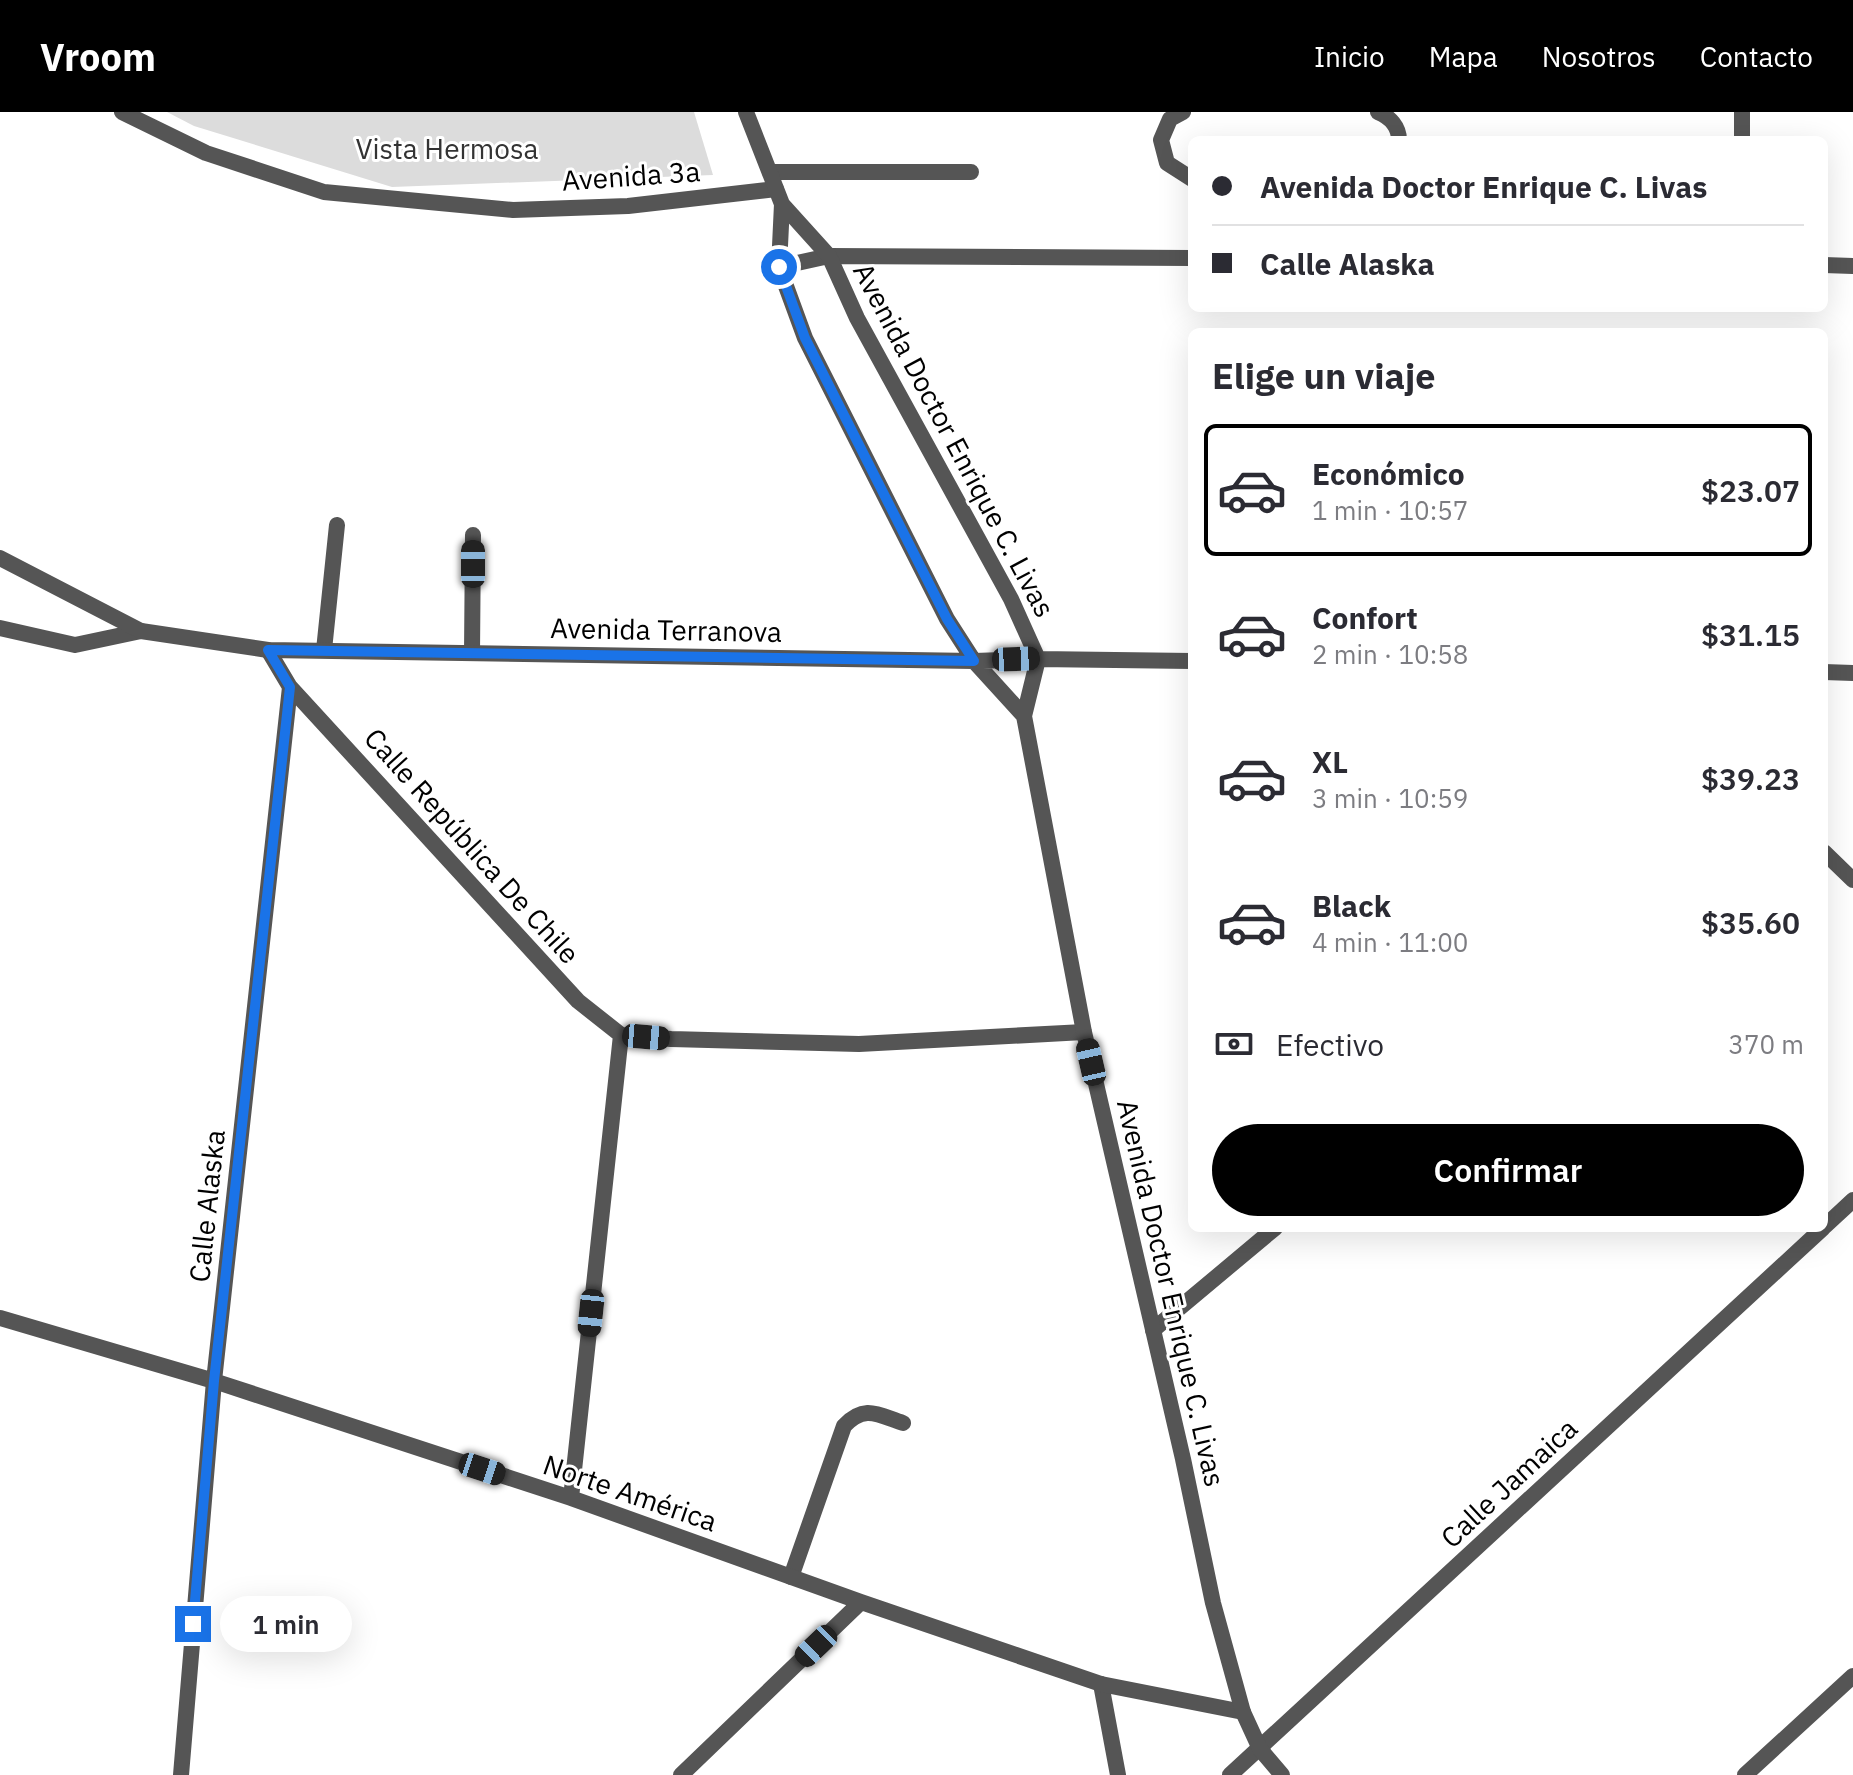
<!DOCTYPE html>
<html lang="es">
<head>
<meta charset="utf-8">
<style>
	:root { --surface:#fff; --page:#f7f7f7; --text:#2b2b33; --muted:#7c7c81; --line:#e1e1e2; --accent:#000 }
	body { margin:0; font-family:"IBM Plex Sans",sans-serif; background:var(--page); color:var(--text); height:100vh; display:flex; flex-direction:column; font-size:30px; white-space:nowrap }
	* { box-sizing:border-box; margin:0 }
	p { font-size:26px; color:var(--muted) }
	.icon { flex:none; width:44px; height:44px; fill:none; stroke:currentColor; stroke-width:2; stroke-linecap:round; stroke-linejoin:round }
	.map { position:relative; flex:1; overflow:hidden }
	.side { position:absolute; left:1188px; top:216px; width:640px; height:904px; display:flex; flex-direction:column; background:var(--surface); border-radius:12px; box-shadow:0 8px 32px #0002 }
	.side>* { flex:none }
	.top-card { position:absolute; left:1188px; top:24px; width:640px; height:176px; border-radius:12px; box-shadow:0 8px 32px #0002; display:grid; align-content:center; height:176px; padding:0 24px; background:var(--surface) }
	.end { position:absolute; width:36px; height:36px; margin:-18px; border:10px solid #1a73e8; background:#fff; box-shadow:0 0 0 4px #fff }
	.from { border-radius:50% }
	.bubble { position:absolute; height:56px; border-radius:28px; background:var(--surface); box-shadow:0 8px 32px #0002; font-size:26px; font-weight:600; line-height:56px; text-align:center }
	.car { position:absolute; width:24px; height:48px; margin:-24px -12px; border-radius:10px; box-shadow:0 0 6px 2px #0007; background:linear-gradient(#222 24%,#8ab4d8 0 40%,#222 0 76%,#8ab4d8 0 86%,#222 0) }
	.top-card b { display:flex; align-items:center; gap:28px; height:76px; font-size:30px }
	.top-card b+b { border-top:2px solid var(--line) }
	.top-card i { width:20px; height:20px; background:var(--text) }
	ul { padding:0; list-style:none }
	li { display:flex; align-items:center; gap:24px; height:132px; margin:0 16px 12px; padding:0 8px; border:4px solid transparent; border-radius:12px }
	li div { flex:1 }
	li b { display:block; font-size:30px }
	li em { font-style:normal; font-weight:600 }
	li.selected { border-color:var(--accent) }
	li>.icon { width:72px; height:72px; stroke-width:1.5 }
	h2 { padding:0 24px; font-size:36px; line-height:96px }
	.pay { display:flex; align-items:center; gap:20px; height:88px; padding:0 24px; font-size:30px }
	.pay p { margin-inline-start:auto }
	.action { display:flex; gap:16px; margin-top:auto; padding:16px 24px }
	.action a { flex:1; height:92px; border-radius:48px; background:var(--accent); color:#fff; font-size:32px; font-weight:600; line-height:92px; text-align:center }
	header { display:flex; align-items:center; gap:48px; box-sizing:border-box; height:112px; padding:0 40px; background:var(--accent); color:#fff }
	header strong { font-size:38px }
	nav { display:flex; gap:44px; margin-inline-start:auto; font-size:28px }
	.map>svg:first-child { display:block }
	.green { fill:#dcdcdc }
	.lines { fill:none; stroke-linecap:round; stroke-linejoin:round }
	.service { stroke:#555; stroke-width:16 }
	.minor { stroke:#555; stroke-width:16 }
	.tertiary { stroke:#555; stroke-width:16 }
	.route { stroke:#1a73e8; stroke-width:10 }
	.labels { text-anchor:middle; stroke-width:6; stroke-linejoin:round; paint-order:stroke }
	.park-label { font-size:28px; fill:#333; stroke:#fff }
	.street-label { font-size:28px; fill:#000; stroke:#fff }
</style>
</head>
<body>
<header>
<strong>Vroom</strong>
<nav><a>Inicio</a><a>Mapa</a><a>Nosotros</a><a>Contacto</a></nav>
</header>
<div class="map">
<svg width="1853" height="1663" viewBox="0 0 1853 1663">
	<rect width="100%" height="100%" fill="#fff"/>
	<path class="green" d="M 167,0 L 694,0 L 713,63 L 392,75 L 194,14 Z"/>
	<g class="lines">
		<path class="service" d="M 1183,0 L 1170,7 L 1161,28 L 1167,51 L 1192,67
			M 1378,0 C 1390,5 1399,15 1399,28
			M 770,60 L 971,60
			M 324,538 L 337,413
			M 472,541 L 473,423
			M 791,1465 L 844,1314 C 865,1292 878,1303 903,1311
			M 1101,1572 L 1118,1663"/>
		<path class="minor" d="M 122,0 L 206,41 L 324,80 L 513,98 L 628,94 L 776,77
			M 1742,28 L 1742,0
			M 1824,153 L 1853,154
			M 779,155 L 829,144 L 1192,146
			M 0,516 L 75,533 L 141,519
			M 268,538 L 290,575 L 578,889 L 621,923 L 671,927 L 859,932 L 1084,920
			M 1824,740 L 1853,768
			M 1824,1115 L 1853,1088
			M 0,1206 L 214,1269 L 571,1386 L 861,1490 L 1101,1572 L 1243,1600
			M 1153,1218 L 1275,1116
			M 571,1386 L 621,923
			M 181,1663 L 214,1269 L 290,575
			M 681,1663 L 861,1490
			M 1230,1663 L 1823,1116
			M 1745,1663 L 1853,1564"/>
		<path class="tertiary" d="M 746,0 L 782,92 L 779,155 L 805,226 L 947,507 L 974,549 L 1024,604
			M 782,92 L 829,144 L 857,206 L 1011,487 L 1038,547 L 1024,604 L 1084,920 L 1183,1347 L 1213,1491 L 1243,1600 L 1260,1637 L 1282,1663
			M 0,446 L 141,519 L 268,538 L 974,549 L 1038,547 L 1192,549
			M 1824,560 L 1853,561"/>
	</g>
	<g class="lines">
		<path class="route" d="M 193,1512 L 214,1269 L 290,575 L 268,538 L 974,549 L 947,507 L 805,226 L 779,155"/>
	</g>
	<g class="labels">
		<g class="park-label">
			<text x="447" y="47">Vista Hermosa</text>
		</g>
		<g class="street-label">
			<text transform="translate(631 64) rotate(-4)" y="10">Avenida 3a</text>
			<text transform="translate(954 328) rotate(62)" y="10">Avenida Doctor Enrique C. Livas</text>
			<text transform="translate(666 518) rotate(1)" y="10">Avenida Terranova</text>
			<text transform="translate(472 734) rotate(48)" y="10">Calle República De Chile</text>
			<text transform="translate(207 1094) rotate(-84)" y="10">Calle Alaska</text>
			<text transform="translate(1171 1181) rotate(77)" y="10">Avenida Doctor Enrique C. Livas</text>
			<text transform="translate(1509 1371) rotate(-43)" y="10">Calle Jamaica</text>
			<text transform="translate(630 1381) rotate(19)" y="10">Norte América</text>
		</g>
	</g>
</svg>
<i class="end from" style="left:779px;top:155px"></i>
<i class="end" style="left:193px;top:1512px"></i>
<div class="bubble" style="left:220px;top:1484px;width:132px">1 min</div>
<i class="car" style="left:473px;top:452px;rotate:0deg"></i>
<i class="car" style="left:1016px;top:547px;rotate:88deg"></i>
<i class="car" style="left:646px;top:925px;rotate:95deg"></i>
<i class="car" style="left:1091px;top:950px;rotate:347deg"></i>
<i class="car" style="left:591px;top:1201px;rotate:186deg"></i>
<i class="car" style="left:482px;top:1357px;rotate:108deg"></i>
<i class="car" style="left:816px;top:1534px;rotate:226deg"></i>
<div class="top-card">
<b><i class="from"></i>Avenida Doctor Enrique C. Livas</b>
<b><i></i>Calle Alaska</b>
</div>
<section class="side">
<h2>Elige un viaje</h2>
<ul>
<li class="selected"><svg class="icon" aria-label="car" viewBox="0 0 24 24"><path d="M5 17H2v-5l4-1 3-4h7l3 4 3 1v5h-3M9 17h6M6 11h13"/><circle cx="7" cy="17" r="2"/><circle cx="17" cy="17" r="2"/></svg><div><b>Económico</b><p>1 min · 10:57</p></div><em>$23.07</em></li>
<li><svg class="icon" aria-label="car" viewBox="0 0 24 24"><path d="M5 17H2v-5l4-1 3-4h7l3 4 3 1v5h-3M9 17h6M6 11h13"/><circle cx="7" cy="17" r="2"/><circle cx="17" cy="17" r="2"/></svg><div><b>Confort</b><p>2 min · 10:58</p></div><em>$31.15</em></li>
<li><svg class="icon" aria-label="car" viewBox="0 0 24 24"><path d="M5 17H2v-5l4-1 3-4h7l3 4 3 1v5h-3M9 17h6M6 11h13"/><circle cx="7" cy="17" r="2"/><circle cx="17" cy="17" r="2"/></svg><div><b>XL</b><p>3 min · 10:59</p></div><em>$39.23</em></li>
<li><svg class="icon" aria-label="car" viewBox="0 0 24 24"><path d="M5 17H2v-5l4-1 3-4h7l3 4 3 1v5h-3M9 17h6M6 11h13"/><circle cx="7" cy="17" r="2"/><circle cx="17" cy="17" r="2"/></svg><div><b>Black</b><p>4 min · 11:00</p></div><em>$35.60</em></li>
</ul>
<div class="pay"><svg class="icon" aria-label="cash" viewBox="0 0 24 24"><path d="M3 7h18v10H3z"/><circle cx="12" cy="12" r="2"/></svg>Efectivo<p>370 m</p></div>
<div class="action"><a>Confirmar</a></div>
</section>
</div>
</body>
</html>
